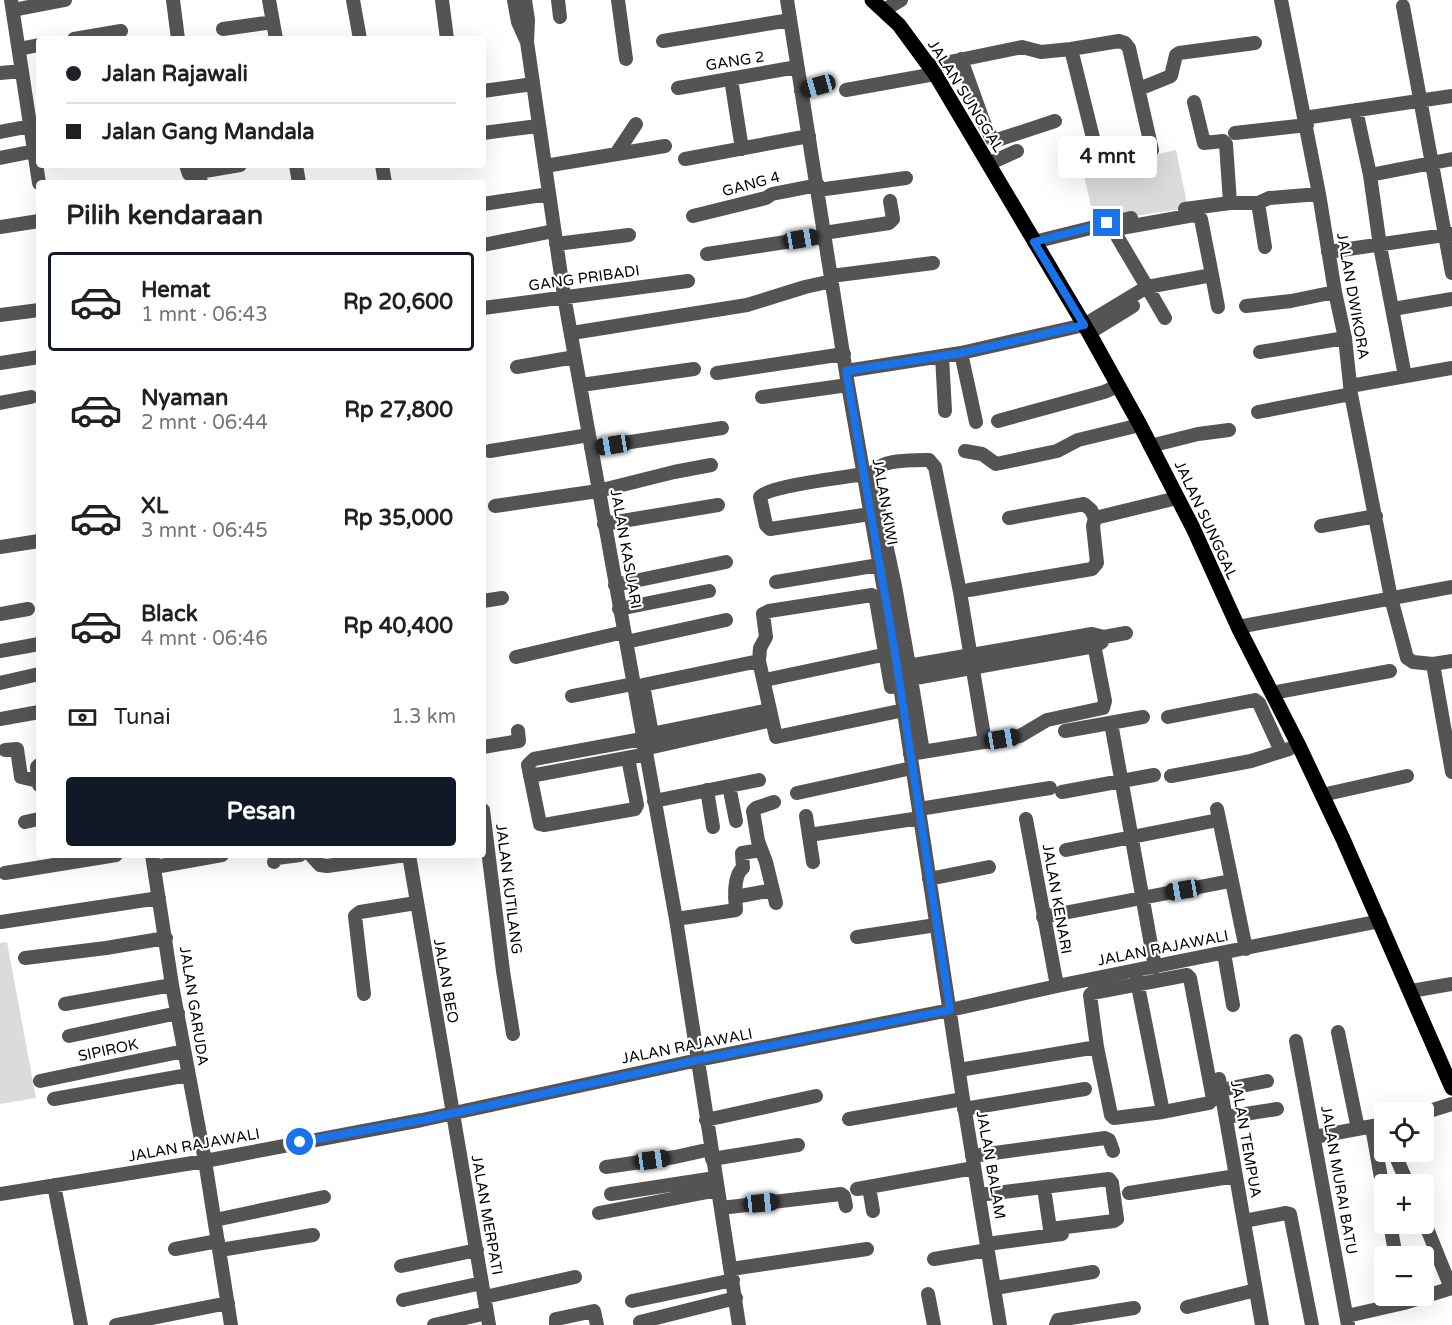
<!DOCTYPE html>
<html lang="id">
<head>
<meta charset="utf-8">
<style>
	:root { --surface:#fff; --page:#f2f2f2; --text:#202124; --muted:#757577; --line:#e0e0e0; --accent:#111827 }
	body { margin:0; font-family:"Varela Round",sans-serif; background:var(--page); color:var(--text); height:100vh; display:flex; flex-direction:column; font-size:22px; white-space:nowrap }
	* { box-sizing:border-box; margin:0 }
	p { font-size:20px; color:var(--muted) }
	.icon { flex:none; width:33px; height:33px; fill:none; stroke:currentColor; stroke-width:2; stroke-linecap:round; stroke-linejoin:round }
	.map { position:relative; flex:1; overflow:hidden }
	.panel { position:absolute; left:36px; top:180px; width:450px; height:678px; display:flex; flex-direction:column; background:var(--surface); border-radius:6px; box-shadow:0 6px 24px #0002 }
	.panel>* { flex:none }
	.hud { position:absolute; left:36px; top:36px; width:450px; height:132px; border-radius:6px; box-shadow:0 6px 24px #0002; display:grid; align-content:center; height:132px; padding:0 30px; background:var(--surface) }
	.controls { position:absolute; left:1374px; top:1102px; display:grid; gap:12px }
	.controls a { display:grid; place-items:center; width:60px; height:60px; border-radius:6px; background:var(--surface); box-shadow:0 6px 24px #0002; font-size:30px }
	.end { position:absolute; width:27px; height:27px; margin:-14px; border:8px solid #1a73e8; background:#fff; box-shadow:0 0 0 3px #fff }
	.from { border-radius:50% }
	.bubble { position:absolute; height:42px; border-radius:6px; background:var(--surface); box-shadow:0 6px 24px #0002; font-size:20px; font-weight:700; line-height:42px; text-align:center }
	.car { position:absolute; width:18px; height:36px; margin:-18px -9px; border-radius:8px; box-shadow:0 0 4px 2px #0007; background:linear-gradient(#222 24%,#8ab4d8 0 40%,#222 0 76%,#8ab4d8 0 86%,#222 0) }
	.hud b { display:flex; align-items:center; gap:21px; height:57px; font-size:22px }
	.hud b+b { border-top:2px solid var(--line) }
	.hud i { width:15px; height:15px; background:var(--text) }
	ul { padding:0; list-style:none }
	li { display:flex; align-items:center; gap:18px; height:99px; margin:0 12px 9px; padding:0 18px; border:3px solid transparent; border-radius:6px }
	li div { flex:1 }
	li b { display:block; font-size:22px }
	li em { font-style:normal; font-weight:700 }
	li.active { border-color:var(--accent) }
	li>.icon { width:54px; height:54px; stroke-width:1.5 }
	h2 { padding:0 30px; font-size:27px; line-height:72px }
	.pay { display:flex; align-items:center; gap:15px; height:66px; padding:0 30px; font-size:22px }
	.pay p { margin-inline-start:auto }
	.cta { display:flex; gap:12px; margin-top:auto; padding:12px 30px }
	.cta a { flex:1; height:69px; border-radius:6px; background:var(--accent); color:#fff; font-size:24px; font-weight:700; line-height:69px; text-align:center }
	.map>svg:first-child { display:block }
	.green { fill:#dbdbdb }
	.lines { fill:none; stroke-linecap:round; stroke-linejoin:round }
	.minor { stroke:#545454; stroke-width:14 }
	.major { stroke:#000; stroke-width:15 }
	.route { stroke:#1a73e8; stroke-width:8 }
	.labels { text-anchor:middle; stroke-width:4.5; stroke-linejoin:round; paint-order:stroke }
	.street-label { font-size:15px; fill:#000; stroke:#fff }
</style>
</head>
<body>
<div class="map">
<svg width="1452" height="1325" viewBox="0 0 1452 1325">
	<rect width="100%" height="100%" fill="#fff"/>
	<path class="green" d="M 1176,150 L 1188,208 L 1109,220 L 1096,228 L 1083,171 Z
		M 7,942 L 36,1098 L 0,1104 L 0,943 Z"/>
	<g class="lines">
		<path class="minor" d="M 11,0 L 39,183
			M 173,0 L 178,39
			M 269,0 L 276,39
			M 353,0 L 360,39
			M 442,0 L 447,39
			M 514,0 L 518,22 L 526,40
			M 525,0 L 528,20 L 527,42 L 564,296 L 676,919 L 739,1325
			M 558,0 L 560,17
			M 618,0 L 626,59
			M 787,0 L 848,385 L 895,653 L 963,1099 L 1000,1325
			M 1281,0 L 1319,194 L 1335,292 L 1345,338 L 1351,394 L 1391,598 L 1407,658 L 1413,662 L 1433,664 L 1452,772
			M 1403,6 L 1452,273
			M 13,10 L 65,0
			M 884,10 L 901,0
			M 223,29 L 273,22
			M 74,39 L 121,31
			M 663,41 L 790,20
			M 1119,41 L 1125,43 L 1129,48 L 1152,150 L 1149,152 L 1103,163 L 1098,158 L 1071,49 Z
			M 19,49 L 39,45
			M 961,59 L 984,123 L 992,139 L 997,140 L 1055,121
			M 930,66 L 1022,47 L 1041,52 L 1071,49
			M 0,73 L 22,71
			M 731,79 L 742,149
			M 678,88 L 797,67
			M 1139,89 L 1171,76 L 1176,55 L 1179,53 L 1255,43
			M 846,90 L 935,74
			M 483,91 L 533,84
			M 801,91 L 818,86
			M 1194,102 L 1204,143 L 1223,141 L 1226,144 L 1230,203
			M 1356,110 L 1370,175 L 1380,246 L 1405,376
			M 1304,118 L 1452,96
			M 0,132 L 31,126
			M 483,133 L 538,126
			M 1235,133 L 1307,125
			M 616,154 L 636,124
			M 0,158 L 35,151
			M 685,159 L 809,136
			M 988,164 L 1017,151
			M 186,165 L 189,174 L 199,172 L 201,183
			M 296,165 L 299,183
			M 382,165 L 385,183
			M 545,166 L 665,146
			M 199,172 L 240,165
			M 1370,175 L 1452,159
			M 818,190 L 906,178
			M 1258,203 L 1265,247
			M 483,204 L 549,194
			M 1185,209 L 1230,203 L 1258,203 L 1269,198 L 1319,194
			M 693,216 L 766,198 L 772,194 L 818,185
			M 0,227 L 39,221
			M 824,233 L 889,223 L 893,219 L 890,201
			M 1034,242 L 1131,218
			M 556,244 L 629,235
			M 483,245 L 554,231
			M 1328,252 L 1452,234
			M 707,254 L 825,236
			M 1212,275 L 1218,307
			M 831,276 L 933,263
			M 1246,306 L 1291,301 L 1335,292
			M 483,308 L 688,281
			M 1393,309 L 1452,299
			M 0,315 L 39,310
			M 572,333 L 747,305 L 805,287 L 832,281
			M 1089,333 L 1133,306
			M 1260,352 L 1345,338
			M 961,353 L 976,422
			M 942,356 L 945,411
			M 0,363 L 39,357
			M 517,367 L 575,357
			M 846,371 L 961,353 L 1084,325 L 1147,287 L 1212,275 L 1201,219 L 1194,215 L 1121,228 L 1117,232 L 1118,238 L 1147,287 L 1165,318
			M 717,373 L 844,354
			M 581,385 L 694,369
			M 1350,386 L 1452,368
			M 762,397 L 848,385
			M 0,403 L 31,397
			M 1258,412 L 1351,394
			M 998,421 L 1104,392 L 1118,386
			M 1150,446 L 1198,434 L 1229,430
			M 591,448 L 722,428
			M 490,451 L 589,435
			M 965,451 L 982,454 L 996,464 L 1057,451 L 1078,440 L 1140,425
			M 864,474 C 847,477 768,486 760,497 L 766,525 L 770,529 L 870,514
			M 495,506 L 598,491 L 674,472 L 711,465
			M 1009,518 L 1084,504 L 1091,510 L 1095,518
			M 604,524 L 718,505
			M 1321,526 L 1376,516
			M 0,547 L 39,541
			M 776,582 L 879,565
			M 615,585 L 726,562
			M 969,590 L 1092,569 L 1097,563 L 1093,526 L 1095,518 L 1177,498
			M 483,601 L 502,598
			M 619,609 L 709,591
			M 0,614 L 28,609
			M 1238,627 L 1452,587
			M 626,642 L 726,620
			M 0,651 L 39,644
			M 516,657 L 624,632
			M 1433,664 L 1452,661
			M 909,666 L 895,586 L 873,483 C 873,479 873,476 874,473 C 879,459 917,460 929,460 L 935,467 L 960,592 L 985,742
			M 902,667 L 1092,634 L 1104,637 L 1126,633
			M 911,679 L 923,752
			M 765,680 L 892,653
			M 899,681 L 1095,646 L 1102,642
			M 0,683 L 39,674
			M 891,687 L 876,600 L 872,595 L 769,611 L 763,614 L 766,637 L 760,648 L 759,661 L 776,737 L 904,710
			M 1272,693 L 1390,671
			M 572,696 L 633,684
			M 1168,717 L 1255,700 L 1259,703 L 1281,751
			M 0,719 L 39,712
			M 1111,723 L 1155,967
			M 1065,731 L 1143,717
			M 652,734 L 643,685 L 759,661
			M 646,735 L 770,710
			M 483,747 L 519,741 L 518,731
			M 644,749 L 772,720
			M 5,750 L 17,749 L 21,777 L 38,781
			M 910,754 L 1020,736 L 1047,720 L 1103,708 L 1105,701 L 1092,634
			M 628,758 L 637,805 L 635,809 L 544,825 L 540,824 L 528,765 L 534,759 L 642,739
			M 39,765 L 37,767 L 39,785
			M 530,776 L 637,756
			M 1171,776 L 1251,761 L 1289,749
			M 729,786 L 736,821
			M 707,790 L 713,827
			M 1062,792 L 1154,775
			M 797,793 L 912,768
			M 1322,795 L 1407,776
			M 654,801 L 759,780
			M 774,802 L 756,808 L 753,811 L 758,841 L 766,862 L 776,903
			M 919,809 L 1050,788
			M 1217,809 L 1246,949
			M 483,810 L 503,971 L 513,1034
			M 806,816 L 813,862
			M 1026,819 L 1057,986
			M 25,822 L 39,819
			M 809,835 L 920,818
			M 1066,850 L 1213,821
			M 152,855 L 172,985 L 205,1161 L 231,1325
			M 311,855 L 320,865 L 327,866 L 406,855
			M 409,855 L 489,1325
			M 274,862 L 277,858 L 300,855
			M 155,867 L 222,855
			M 5,873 L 116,855
			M 929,879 L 989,867
			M 735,897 L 773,890
			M 1043,917 L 1225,882
			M 676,919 L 736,910 C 735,898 733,875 743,868 L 742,853 L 761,850
			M 1,922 L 159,898
			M 857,937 L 936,925
			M 1224,953 L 1233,1005
			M 25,958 L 106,948 L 166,938
			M 1187,975 L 1190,978 L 1213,1099 L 1209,1103 L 1163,1112 L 1114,1118 L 1111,1115 L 1097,1047 L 1090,995 L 1092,993 Z
			M 1136,976 L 1163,1112
			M 1411,991 L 1452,984
			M 364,994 L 355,916 L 360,912 L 416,903
			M 65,1004 L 172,985
			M 1338,1032 L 1358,1129
			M 69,1036 L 178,1013
			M 1296,1041 L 1348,1325
			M 959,1070 L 1097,1047
			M 1219,1079 L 1262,1325
			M 40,1081 L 184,1051
			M 1221,1090 L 1267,1081
			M 54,1099 L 188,1075
			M 964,1109 L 1085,1089
			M 1423,1113 L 1452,1104
			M 1226,1117 L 1277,1109
			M 849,1119 L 963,1099
			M 706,1120 L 816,1096
			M 1372,1127 L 1384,1195
			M 1314,1137 L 1384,1124
			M 1394,1152 L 1408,1185
			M 972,1156 L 1105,1138 L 1109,1140 L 1113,1151
			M 712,1159 L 798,1145
			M 606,1167 L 675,1157 L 711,1149
			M 54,1185 L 81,1325
			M 869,1187 L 873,1211
			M 857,1189 L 974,1168
			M 1129,1193 L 1236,1176
			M 0,1194 L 205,1161 L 422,1120 L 698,1060 L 950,1010 L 1057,986 L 1380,921
			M 611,1194 L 715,1178
			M 979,1195 L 1109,1179 L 1112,1183 L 1117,1219 L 1114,1221 L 1050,1229 L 1044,1188
			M 721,1208 L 841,1194 L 844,1196 L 846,1206
			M 599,1213 L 718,1190
			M 215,1220 L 324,1197
			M 1244,1221 L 1286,1213 L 1290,1214 L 1312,1325
			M 1424,1221 L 1451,1288
			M 1390,1224 L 1396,1257
			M 987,1244 L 1062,1234
			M 175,1249 L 218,1241
			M 220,1250 L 313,1235
			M 934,1259 L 988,1250
			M 401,1266 L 477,1250
			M 731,1269 L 867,1249
			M 995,1288 L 1093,1272
			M 928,1294 L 934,1325
			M 485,1297 L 575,1277
			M 403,1300 L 482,1283
			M 632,1301 L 733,1280
			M 1187,1307 L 1256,1290
			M 1347,1316 L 1404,1303 L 1452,1288
			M 640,1322 L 736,1298
			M 116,1325 L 228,1303
			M 434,1325 L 487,1313
			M 556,1325 L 556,1319 L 594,1311 L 597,1325
			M 1056,1325 L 1058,1320 L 1134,1308"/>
		<path class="major" d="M 872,0 L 899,25 L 935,74 L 1089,333 L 1140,425 L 1193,528 L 1238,627 L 1299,746 L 1343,839 L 1452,1088"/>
	</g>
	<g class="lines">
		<path class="route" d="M 300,1142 L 422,1120 L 698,1060 L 950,1010 L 895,653 L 846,371 L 961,353 L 1084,325 L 1034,242 L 1107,223"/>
	</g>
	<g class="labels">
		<g class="street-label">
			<text transform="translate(735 61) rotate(-9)" y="5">GANG 2</text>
			<text transform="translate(966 96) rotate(58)" y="5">JALAN SUNGGAL</text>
			<text transform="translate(751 184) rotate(-15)" y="5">GANG 4</text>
			<text transform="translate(584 278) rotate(-8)" y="5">GANG PRIBADI</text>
			<text transform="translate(1353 296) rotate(80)" y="5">JALAN DWIKORA</text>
			<text transform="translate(885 502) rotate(80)" y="5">JALAN KIWI</text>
			<text transform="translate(1206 520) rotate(65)" y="5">JALAN SUNGGAL</text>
			<text transform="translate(626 549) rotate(80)" y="5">JALAN KASUARI</text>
			<text transform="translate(509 889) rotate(83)" y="5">JALAN KUTILANG</text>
			<text transform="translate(1057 899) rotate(80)" y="5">JALAN KENARI</text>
			<text transform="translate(1163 948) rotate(-11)" y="5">JALAN RAJAWALI</text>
			<text transform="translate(446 981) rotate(80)" y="5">JALAN BEO</text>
			<text transform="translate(194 1006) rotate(81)" y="5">JALAN GARUDA</text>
			<text transform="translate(687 1046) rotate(-11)" y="5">JALAN RAJAWALI</text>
			<text transform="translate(108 1050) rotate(-12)" y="5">SIPIROK</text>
			<text transform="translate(1246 1139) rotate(80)" y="5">JALAN TEMPUA</text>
			<text transform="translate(194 1145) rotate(-10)" y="5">JALAN RAJAWALI</text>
			<text transform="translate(991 1165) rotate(80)" y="5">JALAN BALAM</text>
			<text transform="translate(1339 1180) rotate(80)" y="5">JALAN MURAI BATU</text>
			<text transform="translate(487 1215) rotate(80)" y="5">JALAN MERPATI</text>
		</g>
	</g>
</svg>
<div class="controls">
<a><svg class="icon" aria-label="locate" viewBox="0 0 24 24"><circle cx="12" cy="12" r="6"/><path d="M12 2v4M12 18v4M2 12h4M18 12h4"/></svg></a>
<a>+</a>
<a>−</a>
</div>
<i class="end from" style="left:300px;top:1142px"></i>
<i class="end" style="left:1107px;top:223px"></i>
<div class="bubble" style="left:1058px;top:136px;width:99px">4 mnt</div>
<i class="car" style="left:818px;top:86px;rotate:254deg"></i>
<i class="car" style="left:801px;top:239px;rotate:81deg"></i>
<i class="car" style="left:613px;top:445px;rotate:261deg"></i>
<i class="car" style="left:1002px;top:739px;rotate:80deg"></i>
<i class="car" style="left:1183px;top:890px;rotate:260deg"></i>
<i class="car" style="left:652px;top:1160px;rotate:82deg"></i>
<i class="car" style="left:761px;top:1203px;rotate:84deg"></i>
<div class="hud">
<b><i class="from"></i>Jalan Rajawali</b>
<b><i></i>Jalan Gang Mandala</b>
</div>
<section class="panel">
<h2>Pilih kendaraan</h2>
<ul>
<li class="active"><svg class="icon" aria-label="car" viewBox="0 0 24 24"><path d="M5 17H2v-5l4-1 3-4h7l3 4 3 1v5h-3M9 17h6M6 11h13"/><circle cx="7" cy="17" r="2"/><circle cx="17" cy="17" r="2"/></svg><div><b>Hemat</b><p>1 mnt · 06:43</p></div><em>Rp 20,600</em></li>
<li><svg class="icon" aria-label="car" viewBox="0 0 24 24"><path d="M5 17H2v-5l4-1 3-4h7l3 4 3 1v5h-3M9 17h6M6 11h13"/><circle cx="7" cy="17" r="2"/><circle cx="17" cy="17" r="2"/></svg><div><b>Nyaman</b><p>2 mnt · 06:44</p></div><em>Rp 27,800</em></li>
<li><svg class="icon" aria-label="car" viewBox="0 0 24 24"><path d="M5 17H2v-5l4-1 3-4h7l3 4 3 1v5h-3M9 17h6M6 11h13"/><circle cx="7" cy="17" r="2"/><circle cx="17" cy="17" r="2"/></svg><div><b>XL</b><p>3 mnt · 06:45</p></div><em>Rp 35,000</em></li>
<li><svg class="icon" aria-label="car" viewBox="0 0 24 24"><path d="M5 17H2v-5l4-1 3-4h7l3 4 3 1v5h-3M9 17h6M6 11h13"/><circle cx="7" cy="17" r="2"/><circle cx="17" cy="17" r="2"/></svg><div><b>Black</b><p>4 mnt · 06:46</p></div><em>Rp 40,400</em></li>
</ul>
<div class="pay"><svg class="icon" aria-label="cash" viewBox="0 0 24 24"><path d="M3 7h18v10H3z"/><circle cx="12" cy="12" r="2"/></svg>Tunai<p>1.3 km</p></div>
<div class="cta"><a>Pesan</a></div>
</section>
</div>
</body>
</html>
